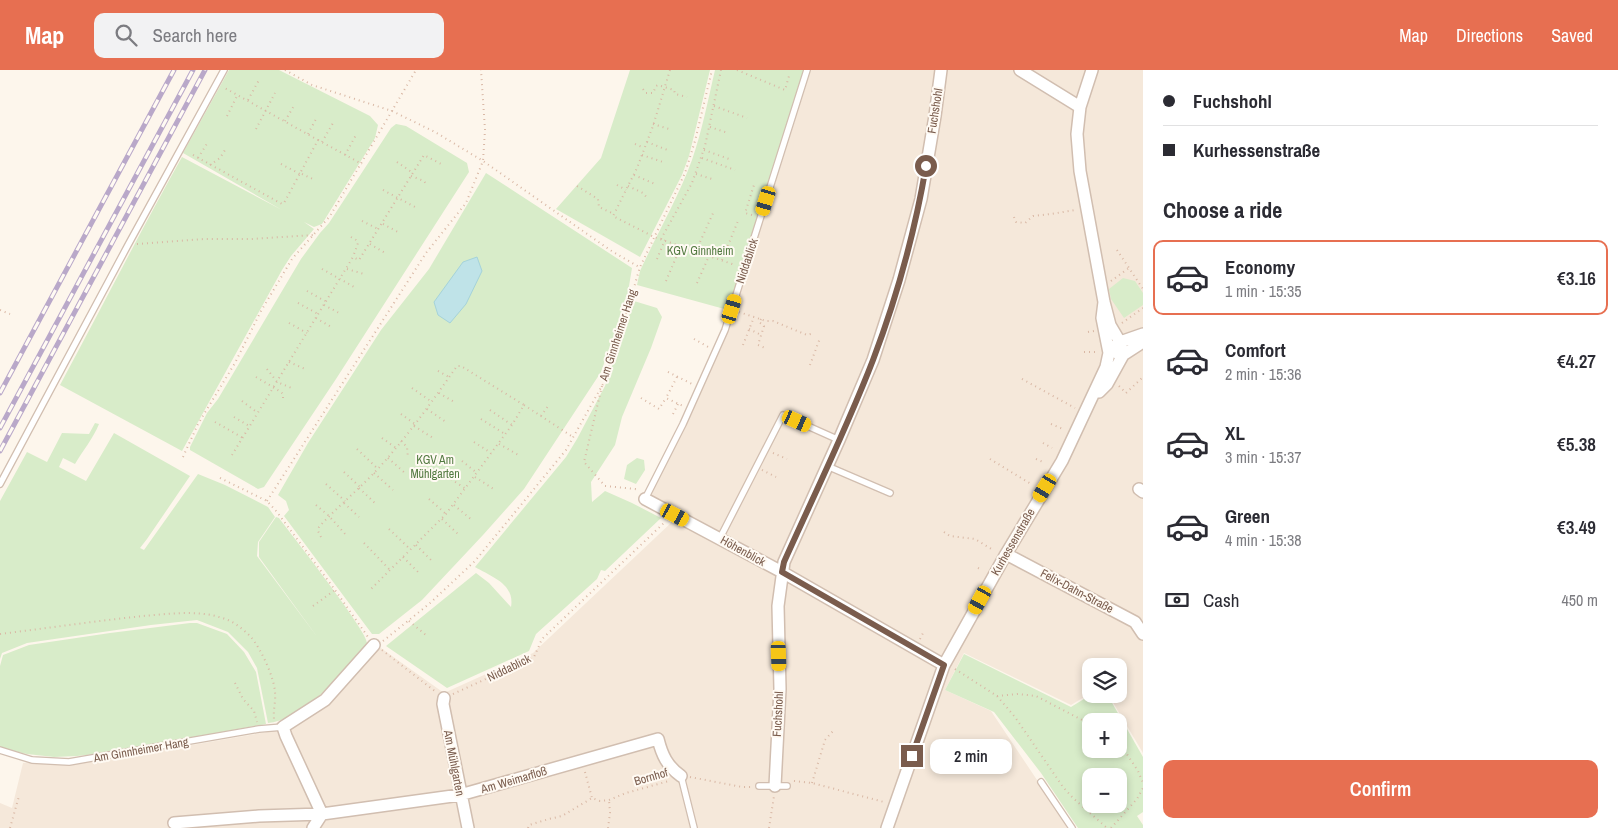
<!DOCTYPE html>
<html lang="en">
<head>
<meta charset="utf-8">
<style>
	:root { --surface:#fff; --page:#f2f2f3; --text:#2b2b33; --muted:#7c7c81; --line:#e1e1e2; --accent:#e76f51 }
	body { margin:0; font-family:"Archivo Narrow",sans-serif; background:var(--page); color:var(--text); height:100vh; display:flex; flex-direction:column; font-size:19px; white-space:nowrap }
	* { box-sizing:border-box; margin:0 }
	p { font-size:16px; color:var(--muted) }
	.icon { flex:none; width:28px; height:28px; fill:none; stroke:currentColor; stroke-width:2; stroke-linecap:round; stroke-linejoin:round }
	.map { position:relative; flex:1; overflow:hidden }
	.details { display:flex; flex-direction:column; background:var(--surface); width:475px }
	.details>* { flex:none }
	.guide { display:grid; align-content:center; height:110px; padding:0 20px; background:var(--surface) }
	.tools { position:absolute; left:1082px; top:588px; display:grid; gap:10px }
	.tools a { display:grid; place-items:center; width:45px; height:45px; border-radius:10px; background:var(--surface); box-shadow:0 2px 8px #0003; font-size:25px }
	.end { position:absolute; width:22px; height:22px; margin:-11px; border:6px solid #7a5c4d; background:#fff; box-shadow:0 0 0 2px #fff }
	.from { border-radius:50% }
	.bubble { position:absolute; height:35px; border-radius:10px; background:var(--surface); box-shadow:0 2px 8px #0003; font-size:16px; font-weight:600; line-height:35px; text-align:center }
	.car { position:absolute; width:15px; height:30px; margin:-15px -8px; border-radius:6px; box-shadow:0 0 4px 1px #0007; background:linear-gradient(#f5c518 24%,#345 0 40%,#f5c518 0 76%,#345 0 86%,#f5c518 0) }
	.guide b { display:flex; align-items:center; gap:18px; height:48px; font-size:19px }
	.guide b+b { border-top:1px solid var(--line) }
	.guide i { width:12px; height:12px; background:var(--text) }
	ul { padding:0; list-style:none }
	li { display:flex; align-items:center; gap:15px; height:75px; margin:0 10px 8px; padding:0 10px; border:2px solid transparent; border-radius:10px }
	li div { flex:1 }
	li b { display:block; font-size:19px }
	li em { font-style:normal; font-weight:600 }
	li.active { border-color:var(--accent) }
	li>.icon { width:45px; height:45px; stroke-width:1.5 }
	h2 { padding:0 20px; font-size:22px; line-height:60px }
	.pay { display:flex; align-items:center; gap:12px; height:55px; padding:0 20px; font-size:19px }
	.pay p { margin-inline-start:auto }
	.cta { display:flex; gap:10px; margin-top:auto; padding:10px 20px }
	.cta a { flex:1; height:58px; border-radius:10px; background:var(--accent); color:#fff; font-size:20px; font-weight:600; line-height:58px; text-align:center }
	header { display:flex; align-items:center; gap:30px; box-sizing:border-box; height:70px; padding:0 25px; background:var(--accent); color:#fff }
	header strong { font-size:24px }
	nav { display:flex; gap:28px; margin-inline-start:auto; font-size:18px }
	.search { width:350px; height:45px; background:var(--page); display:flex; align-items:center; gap:12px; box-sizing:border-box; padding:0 18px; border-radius:10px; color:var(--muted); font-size:19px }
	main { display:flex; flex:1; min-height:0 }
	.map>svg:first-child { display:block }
	.residential { fill:#f5e8da }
	.green { fill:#d8ecc9; fill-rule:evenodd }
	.water { fill:#bfe3e8; stroke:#a5d3da }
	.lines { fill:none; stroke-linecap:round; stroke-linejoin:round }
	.service-casing { stroke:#d1beb0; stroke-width:8 }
	.minor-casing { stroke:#d1beb0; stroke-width:14 }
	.path { stroke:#d9b8a5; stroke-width:2; stroke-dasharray:1 4; stroke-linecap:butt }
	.service { stroke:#fff; stroke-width:5.5 }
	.minor { stroke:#fff; stroke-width:11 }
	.rail-casing { stroke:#b9a8c9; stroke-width:5 }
	.rail { stroke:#fffaf3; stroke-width:3; stroke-dasharray:9; stroke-linecap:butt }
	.route { stroke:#7a5c4d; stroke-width:6 }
	.labels { text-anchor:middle; stroke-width:4; stroke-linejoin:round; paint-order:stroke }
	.street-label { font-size:12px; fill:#7a5c4d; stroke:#fffaf3 }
	.park-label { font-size:12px; fill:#537a41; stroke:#fffaf3 }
</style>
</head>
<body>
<header>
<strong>Map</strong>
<div class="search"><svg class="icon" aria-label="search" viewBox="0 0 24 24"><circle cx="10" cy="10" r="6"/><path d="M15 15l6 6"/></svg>Search here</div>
<nav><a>Map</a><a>Directions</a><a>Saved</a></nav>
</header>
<main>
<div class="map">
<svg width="1143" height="758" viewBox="0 0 1143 758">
	<rect width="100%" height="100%" fill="#fdf6ec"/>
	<path class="residential" d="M 811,0 L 1143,0 L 1143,683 L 1108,624 L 1119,624 L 1119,596 L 1091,596 L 1091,623 L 1071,635 L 964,583 L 945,620 L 991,641 L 1069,758 L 0,758 L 0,733 L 12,738 L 23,693 L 140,684 L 290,658 L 378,576 L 444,623 L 533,583 L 673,451 L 650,426 L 695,333 L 734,243 Z"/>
	<path class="green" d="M 229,0 L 279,0 L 370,46 L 378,55 L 375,68 L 322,154 L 314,157 L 304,152 L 314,159 L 291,186 L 282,200 L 182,381 L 60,315 C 101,239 140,162 182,87 L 282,140 L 183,83 Z
		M 630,0 L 710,0 L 689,86 L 682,105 L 640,187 L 556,139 L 601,88 Z
		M 715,0 L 804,0 L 730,238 L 728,240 L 637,215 L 640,201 C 657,164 678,128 692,90 C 702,61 708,30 715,0 Z
		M 396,54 L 406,56 L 467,93 L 469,102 L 336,309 L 264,417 L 258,419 L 190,380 L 190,377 L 207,343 L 218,329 L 301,189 L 320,163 L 329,153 L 391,58 Z
		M 486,103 L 632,198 L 627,228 L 601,302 L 524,419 L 483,465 L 422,530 L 379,564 L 372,564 L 284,446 L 289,440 L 286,431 L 278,425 L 308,373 L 381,260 L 429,199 Z
		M 1123,208 L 1135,211 L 1143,223 L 1143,235 L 1124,248 L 1111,229 L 1109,219 Z
		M 634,231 L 657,238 L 662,247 L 651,278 L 622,347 L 615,375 L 591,412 L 592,432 L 605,421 L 632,433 L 661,448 L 605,501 L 601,500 L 597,509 L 536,564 L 529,581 L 447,618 L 386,576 L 476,503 L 489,513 L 511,537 C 515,514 492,507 475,497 L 566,387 L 577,369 L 605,316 Z
		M 95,353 L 99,354 C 93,369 83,380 75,394 L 63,388 L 59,397 L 86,411 L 114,363 L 190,406 L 147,469 L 140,478 L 144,480 L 198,404 L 225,415 L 268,437 L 275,447 L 258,472 L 257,486 L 318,568 L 259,487 L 259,472 L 276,447 L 279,448 C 291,464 368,562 367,573 C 367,583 354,592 347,599 L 344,599 L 344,600 C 326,621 297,650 268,653 L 257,598 L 248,582 L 228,562 L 197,550 L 151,555 L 27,573 L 2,583 L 0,589 L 0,431 L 27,382 L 47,392 L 62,363 L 89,364 Z
		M 637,388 L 644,390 L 645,400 L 636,414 L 624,409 L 627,395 Z
		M 190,553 L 197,553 L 227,564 L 244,582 L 256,602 L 266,654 L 114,682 L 77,686 L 54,687 L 27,684 L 0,678 L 0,596 L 3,585 L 29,575 L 110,563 Z
		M 964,584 L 1071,637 L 1092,624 L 1107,624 L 1143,687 L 1143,742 L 1137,746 L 1143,755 L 1143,758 L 1078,758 L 1041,703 L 994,642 L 945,620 ZM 1091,651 L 1119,651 L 1119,679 L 1091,679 ZM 1091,706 L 1119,706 L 1119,734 L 1091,734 Z"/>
	<path class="water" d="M 477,187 L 482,201 L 466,234 L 450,253 L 438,245 L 434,232 L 463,192 Z"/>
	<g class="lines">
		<g class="service-casing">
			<path id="service" d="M 827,396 L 890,423
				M 0,414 L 128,175 L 224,0
				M 645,429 L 683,354 L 725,260 L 807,0
				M 720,468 L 783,345 L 839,370
				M 0,680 L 32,690 L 69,692 L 259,659 L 283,657
				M 681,706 L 694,758
				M 1041,712 L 1072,758
				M 759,716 L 787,716"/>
		</g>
		<g class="minor-casing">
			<path id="minor" d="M 1020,0 L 1080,37
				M 1092,0 L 1080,37 L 1077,64 L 1080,101 L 1104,232 L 1110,255 L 1120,272 L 1123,285 L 1107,314 L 1099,322
				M 1115,276 L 1120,272 L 1143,264
				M 1118,284 L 1123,285 L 1143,272
				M 1139,419 L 1143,422
				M 645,429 L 782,502 L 944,595
				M 1006,484 L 1135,552 L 1143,564
				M 444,628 L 443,634 L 468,758
				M 775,716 L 780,619 L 778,536 L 784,492 L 839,370 L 873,290 L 899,210 L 921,129 L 935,46 L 941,0
				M 322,744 L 286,666 L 283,657 L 325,630 L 374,575
				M 174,753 L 259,746 L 322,744 L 460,725 L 658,669 C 662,685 667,696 681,706
				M 313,758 L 322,744
				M 887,758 L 944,595 L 1006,484 L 1062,391 L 1106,297 L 1109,283 L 1102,248 L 1104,232"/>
		</g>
		<path class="path" d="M 285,0 L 312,15 L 392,41 L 435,62 L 483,91 L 610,180 L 639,197
			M 670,0 L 653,56 L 637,98 L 613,146 L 654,167 L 735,195
			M 737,0 L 785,20 L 789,6
			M 643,19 L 646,23 L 653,23 L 656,16 L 658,15 L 674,20 L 675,24 L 687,27
			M 248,30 L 259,10
			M 714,36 L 747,48
			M 227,46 L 237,26
			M 285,51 L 295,34
			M 653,54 L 672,60
			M 710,57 L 728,63
			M 256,59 L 275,23
			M 308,64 L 317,47
			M 318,70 L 362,94
			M 322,72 L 333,53
			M 647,72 L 670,81
			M 635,74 L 644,78
			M 704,80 L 729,89
			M 193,85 L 282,134 L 284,133 L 318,70 L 223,17
			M 345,85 L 356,65
			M 642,85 L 663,92
			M 198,88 L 208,72
			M 702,88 L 735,100
			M 397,92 L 413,103
			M 281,94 L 300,104
			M 210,95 L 220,88 L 225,80
			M 302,104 L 315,110
			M 696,104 L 715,110
			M 634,105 L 655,114
			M 411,106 L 424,111 L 426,114
			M 617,115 L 626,120
			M 577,116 L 598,129 L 599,137 L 614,144
			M 628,116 L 643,123 L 648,129
			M 383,120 L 417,138
			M 752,145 L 745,143 L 754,115
			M 1014,147 L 1016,152 L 1025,153 L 1033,146 L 1051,144 L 1075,140
			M 362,151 L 378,159
			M 383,154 L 398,162
			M 351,167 L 356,170 L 358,173 L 353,187
			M 661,169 L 692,113 L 705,76 L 721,0
			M 137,174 L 204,169 L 251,169 L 314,165
			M 370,174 L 385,183
			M 1117,180 L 1143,219
			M 696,181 L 714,141
			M 667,186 L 672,173
			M 657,189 L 665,170
			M 722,190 L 738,151
			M 322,199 L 356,218
			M 347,199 L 364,204
			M 666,211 L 681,176
			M 1111,211 L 1129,198
			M 697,213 L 709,186
			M 307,221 L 325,231
			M 298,233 L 318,244
			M 324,235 L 341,244
			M 0,240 L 10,244
			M 739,242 L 766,251 L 773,251 L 807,265 L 811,264
			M 316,248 L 333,258
			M 761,249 L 759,252 L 764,256 L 758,275 L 765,278
			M 289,253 L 307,263
			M 1122,253 L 1143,238
			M 749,259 L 761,265
			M 1088,262 L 1094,261
			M 694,269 L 710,278
			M 743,275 L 754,247
			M 1084,282 L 1097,282
			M 289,292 L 305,299
			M 810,295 L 820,268
			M 267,299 L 277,312 L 294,319
			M 438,301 L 449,307
			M 668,302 L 692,314
			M 256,307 L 281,322 L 283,324 L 283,329
			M 677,307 L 666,328 L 683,336
			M 1022,309 L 1075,338
			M 602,316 L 584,392 L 605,416 L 635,419 L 638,420
			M 1119,316 L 1126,323 L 1143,307
			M 412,318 L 432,332
			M 439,323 L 456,333
			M 641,328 L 659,339 L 666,328
			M 242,331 L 258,343
			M 524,335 L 573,367
			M 427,339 L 446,352
			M 490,340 L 512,355
			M 401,344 L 415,354
			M 673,344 L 678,334
			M 541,346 L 548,336
			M 234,347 L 249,356
			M 481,349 L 505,364
			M 215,352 L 243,368
			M 1051,354 L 1063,359
			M 414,356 L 433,368
			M 382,368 L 396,378
			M 401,371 L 407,377 L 408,388
			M 474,372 L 491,383
			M 1043,373 L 1052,378
			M 499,374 L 520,386
			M 357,379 L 377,398
			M 773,383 L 787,389
			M 232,385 L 353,187 L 359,190 L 424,85 L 443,95
			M 183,387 L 198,354 L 235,293 L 261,241 L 292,189 L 330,146 L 416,0
			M 388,388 L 405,403
			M 990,389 L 1031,414
			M 1036,389 L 1043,392
			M 462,391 L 477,403
			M 762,400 L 776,407
			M 344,402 L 360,417
			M 374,403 L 393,420
			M 475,407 L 495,420
			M 220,408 L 267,431 L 277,442 L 335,520 L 368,567
			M 451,409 L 466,419
			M 326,414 L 345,431
			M 359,418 L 377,435
			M 429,429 L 446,444
			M 267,431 L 426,183 L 466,133 L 483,91 L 485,60 L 481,0
			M 344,433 L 359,447
			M 316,435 L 329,446 L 346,465
			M 454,435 L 473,451
			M 442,449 L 459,465
			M 389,459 L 410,479
			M 944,462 L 950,466 L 975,469 L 993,480
			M 321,467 L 318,461 L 319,457 C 336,438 356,422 374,403 C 405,370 431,333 457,296 L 461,296 L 524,335 L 512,355 L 446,444 L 369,521
			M 364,473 L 390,500
			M 416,475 L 433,492
			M 403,487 L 419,503
			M 978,498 L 982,500
			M 313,536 L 335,520
			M 409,551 L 427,566
			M 0,564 C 48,558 96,551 143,546 C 168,544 196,540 219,547 C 232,550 242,558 251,567 C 261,579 274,607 275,622 C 276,631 273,640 274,649
			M 920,569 L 923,563
			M 383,571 L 429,534 L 475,491 L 566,380 L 603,314 L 630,231 L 640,197 L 685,103 L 695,71 L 712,0
			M 382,580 L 436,622
			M 955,599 L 997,626 L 1015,647 L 1063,717 L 1073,728 L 1107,758
			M 235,613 L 243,629 L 254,641 L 257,652
			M 453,624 L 534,587 L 542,569 L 666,451
			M 997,626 L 1018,624 L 1036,626 L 1086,652 L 1091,652
			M 1119,672 L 1138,701 L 1143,713
			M 585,702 L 592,728
			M 690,707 L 742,717 L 752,717
			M 794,711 L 812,713 L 884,732
			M 812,713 L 825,670 L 833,661
			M 10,758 L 19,726
			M 528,758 L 529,755 L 549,749 L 562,746 L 592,728 L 600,731 L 609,730 L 626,723 L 669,711
			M 608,758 L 610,743 L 609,730
			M 769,758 L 774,726
			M 1111,758 L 1137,729 L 1143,718"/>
		<use href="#service" class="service"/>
		<use href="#minor" class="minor"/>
		<g class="rail-casing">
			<path id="rail" d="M 0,323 L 174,0
				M 0,358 L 193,0
				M 0,381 L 205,0"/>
		</g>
		<use href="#rail" class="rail"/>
	</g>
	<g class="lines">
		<path class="route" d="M 912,686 L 944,595 L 782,502 L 784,492 C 814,425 847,358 873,290 C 897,227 915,161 926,96"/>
	</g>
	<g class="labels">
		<g class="street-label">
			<text transform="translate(935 41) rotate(-81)" y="4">Fuchshohl</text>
			<text transform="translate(747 191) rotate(-72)" y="4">Niddablick</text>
			<text transform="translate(618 265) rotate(-72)" y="4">Am Ginnheimer Hang</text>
			<text transform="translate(1013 472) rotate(-60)" y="4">Kurhessenstraße</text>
			<text transform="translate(743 481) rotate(29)" y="4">Höhenblick</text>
			<text transform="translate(1077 521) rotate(28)" y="4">Felix-Dahn-Straße</text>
			<text transform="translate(509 598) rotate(-26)" y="4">Niddablick</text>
			<text transform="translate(778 644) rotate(-87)" y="4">Fuchshohl</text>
			<text transform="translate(141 680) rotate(-10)" y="4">Am Ginnheimer Hang</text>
			<text transform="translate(454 693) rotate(79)" y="4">Am Mühlgarten</text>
			<text transform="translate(651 707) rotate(-16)" y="4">Bornhof</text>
			<text transform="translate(514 710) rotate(-16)" y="4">Am Weimarfloß</text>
		</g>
		<g class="park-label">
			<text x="700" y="185">KGV Ginnheim</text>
			<text x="435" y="394">KGV Am<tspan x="435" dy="14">Mühlgarten</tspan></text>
		</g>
	</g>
</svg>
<div class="tools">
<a><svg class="icon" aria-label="layers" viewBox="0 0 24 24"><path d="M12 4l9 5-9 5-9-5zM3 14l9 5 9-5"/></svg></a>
<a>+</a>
<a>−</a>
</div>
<i class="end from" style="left:926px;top:96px"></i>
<i class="end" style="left:912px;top:686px"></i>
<div class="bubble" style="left:930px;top:669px;width:82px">2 min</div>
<i class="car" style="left:766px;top:131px;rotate:197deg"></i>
<i class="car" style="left:732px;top:239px;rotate:17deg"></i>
<i class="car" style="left:797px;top:351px;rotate:114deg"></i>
<i class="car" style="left:1045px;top:418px;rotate:211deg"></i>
<i class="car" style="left:675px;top:445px;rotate:118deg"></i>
<i class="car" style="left:980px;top:530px;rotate:209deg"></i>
<i class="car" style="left:779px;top:586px;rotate:178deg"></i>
</div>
<section class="details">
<div class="guide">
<b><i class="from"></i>Fuchshohl</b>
<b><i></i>Kurhessenstraße</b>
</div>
<h2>Choose a ride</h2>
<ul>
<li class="active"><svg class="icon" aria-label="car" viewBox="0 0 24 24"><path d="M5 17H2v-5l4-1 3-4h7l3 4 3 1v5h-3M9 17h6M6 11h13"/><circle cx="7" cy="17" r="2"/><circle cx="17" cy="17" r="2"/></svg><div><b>Economy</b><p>1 min · 15:35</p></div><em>€3.16</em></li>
<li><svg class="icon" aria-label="car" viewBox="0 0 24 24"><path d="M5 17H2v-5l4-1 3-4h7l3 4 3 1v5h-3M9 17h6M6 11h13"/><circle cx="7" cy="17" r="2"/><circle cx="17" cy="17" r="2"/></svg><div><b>Comfort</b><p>2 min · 15:36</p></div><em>€4.27</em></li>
<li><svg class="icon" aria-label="car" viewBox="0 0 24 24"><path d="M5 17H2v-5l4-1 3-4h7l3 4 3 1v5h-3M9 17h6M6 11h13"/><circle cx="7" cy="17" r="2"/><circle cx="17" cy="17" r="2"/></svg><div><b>XL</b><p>3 min · 15:37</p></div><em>€5.38</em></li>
<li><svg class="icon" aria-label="car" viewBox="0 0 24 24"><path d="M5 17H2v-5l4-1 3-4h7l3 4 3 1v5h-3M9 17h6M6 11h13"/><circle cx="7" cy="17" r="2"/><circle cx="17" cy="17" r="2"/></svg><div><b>Green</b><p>4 min · 15:38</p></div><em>€3.49</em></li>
</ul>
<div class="pay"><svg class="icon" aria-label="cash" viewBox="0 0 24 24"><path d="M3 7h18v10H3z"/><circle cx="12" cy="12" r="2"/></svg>Cash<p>450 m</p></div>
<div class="cta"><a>Confirm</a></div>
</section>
</main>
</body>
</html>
